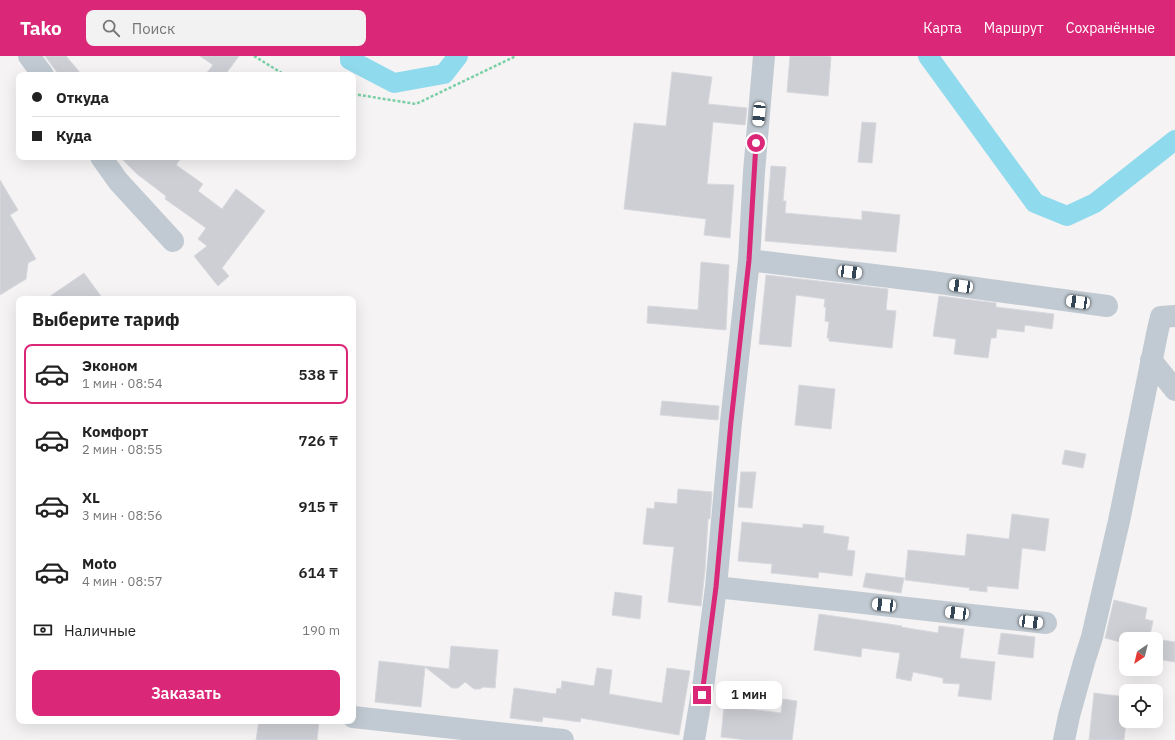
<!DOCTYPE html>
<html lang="ru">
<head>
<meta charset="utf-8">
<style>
	:root { --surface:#fff; --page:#f2f2f2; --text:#222; --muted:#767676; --line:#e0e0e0; --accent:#db2777 }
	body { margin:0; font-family:"IBM Plex Sans",sans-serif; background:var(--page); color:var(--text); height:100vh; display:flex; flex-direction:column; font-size:15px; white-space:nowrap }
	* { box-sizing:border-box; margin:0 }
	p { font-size:13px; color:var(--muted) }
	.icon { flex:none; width:22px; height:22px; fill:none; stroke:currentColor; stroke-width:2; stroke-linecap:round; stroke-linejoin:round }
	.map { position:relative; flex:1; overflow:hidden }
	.drawer { position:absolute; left:16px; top:240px; width:340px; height:428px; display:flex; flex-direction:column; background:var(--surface); border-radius:8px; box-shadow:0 4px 16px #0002 }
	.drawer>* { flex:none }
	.guide { position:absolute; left:16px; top:16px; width:340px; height:88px; border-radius:8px; box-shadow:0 4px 16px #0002; display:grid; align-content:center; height:88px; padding:0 16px; background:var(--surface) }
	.needle { width:26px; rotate:215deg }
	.buttons { position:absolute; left:1119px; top:576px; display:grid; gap:8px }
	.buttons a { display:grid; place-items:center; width:44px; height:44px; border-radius:8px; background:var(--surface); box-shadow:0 4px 16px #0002; font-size:20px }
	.end { position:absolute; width:18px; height:18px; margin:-9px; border:5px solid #db2777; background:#fff; box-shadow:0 0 0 2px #fff }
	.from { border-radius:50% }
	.bubble { position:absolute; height:28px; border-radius:8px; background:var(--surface); box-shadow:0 4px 16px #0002; font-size:13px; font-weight:600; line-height:28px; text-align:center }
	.car { position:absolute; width:12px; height:24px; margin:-12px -6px; border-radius:5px; box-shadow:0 0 3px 1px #0007; background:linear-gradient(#fff 24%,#345 0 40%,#fff 0 76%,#345 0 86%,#fff 0) }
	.guide b { display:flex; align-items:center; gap:14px; height:38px; font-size:15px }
	.guide b+b { border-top:1px solid var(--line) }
	.guide i { width:10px; height:10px; background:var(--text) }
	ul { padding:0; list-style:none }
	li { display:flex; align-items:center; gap:12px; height:60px; margin:0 8px 6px; padding:0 8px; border:2px solid transparent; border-radius:8px }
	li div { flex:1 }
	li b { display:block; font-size:15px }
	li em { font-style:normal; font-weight:600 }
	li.current { border-color:var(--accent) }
	li>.icon { width:36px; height:36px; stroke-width:1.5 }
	h2 { padding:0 16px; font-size:18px; line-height:48px }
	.pay { display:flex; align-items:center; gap:10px; height:44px; padding:0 16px; font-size:15px }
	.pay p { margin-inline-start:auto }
	.button { display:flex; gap:8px; margin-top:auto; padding:8px 16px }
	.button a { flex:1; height:46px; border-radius:8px; background:var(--accent); color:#fff; font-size:16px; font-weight:600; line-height:46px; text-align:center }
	header { display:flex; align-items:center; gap:24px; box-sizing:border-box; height:56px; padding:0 20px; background:var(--accent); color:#fff }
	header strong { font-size:19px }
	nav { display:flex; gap:22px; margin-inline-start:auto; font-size:14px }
	.search { width:280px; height:36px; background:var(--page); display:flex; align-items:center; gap:10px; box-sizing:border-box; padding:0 14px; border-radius:8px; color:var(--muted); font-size:15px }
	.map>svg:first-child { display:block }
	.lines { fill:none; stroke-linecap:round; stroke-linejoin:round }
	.canal { stroke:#90daee; stroke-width:20 }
	.building { fill:#cdcfd5; stroke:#d7d9de }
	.path { stroke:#7ad0a6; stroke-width:2.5; stroke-dasharray:3 2; stroke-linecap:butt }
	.minor { stroke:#c1cad2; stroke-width:22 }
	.route { stroke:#db2777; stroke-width:5 }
</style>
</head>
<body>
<header>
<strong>Tako</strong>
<div class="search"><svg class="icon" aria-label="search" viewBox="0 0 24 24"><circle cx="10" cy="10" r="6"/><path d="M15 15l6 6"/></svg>Поиск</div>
<nav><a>Карта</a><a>Маршрут</a><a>Сохранённые</a></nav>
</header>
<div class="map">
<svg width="1175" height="684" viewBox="0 0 1175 684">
	<rect width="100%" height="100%" fill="#f5f3f3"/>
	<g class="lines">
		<path class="canal" d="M 350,0 L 350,4 L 394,27 L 444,18 L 458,0
			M 928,0 L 1035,147 L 1067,160 L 1095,147 L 1175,84"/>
	</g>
	<path class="building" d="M 45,0 L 66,0 L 82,19 L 59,19 Z
		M 200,0 L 239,0 L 225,19 L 205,19 L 213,9 Z
		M 790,0 L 827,0 L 831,1 L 828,40 L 787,36 Z
		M 672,16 L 712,21 L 708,48 L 747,52 L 745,69 L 713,66 L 707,128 L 734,129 L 730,182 L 704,179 L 706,163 L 624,153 L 634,67 L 666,70 Z
		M 862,66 L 876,67 L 872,107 L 858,106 Z
		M 120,101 L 182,101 L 176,109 L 203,128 L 198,135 L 222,153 L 236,133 L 265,155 L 222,212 L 229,220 L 218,230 L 194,200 L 207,190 L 198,183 L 206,172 L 165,143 L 166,140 L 137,118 Z
		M 771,110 L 786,111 L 783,145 L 786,145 L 785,157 L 862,164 L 862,155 L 900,159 L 896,196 L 765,185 Z
		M 0,124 L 18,154 L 10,159 L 36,203 L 28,207 L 26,223 L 0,239 Z
		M 701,206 L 729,209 L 726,274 L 647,267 L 648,250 L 698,254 Z
		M 84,217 L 103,243 L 46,243 Z
		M 766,219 L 888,233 L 886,254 L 896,255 L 892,292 L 829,285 L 829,282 L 827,282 L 829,266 L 825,265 L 826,251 L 824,251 L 825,243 L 796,239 L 791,291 L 759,288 Z
		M 939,240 L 996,247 L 996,251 L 1054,258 L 1052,273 L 1025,269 L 1024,276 L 997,273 L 996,282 L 991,282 L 988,302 L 954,298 L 956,283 L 933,280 Z
		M 799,329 L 835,333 L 831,373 L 795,369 Z
		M 662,345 L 719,350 L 718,364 L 660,359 Z
		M 1065,394 L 1086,398 L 1083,412 L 1062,408 Z
		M 741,416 L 756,416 L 752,452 L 738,451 Z
		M 678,433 L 712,436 L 710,463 L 708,463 L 705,514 L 701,550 L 668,546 L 674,491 L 643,488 L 647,452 L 654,453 L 655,446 L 677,448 Z
		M 1012,458 L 1049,463 L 1045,495 L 1022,492 L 1018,533 L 987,530 L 987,536 L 969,534 L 970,532 L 905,524 L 908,494 L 965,500 L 967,478 L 1009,483 Z
		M 742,466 L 803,472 L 803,468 L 824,470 L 823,477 L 849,481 L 847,494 L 855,495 L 852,520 L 819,516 L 818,522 L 771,517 L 772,508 L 738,505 Z
		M 866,517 L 904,522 L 901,537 L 863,531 Z
		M 615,536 L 642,540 L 640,563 L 612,559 Z
		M 1114,544 L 1147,552 L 1145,563 L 1153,565 L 1149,583 L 1125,583 L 1124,587 L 1105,582 Z
		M 819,558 L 902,570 L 901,571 L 938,577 L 939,570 L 964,573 L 960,602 L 995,606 L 991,644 L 958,640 L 960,628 L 943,627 L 943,622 L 913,616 L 911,625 L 896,622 L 900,597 L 862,592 L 861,601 L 814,594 Z
		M 1001,577 L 1035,581 L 1033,602 L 998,598 Z
		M 1156,583 L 1175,586 L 1175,606 L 1156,603 Z
		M 451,590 L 498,594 L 495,632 L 483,631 L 480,633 L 474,633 L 465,626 L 458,632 L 452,632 L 425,611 L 421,651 L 375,646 L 379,605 L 449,613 Z
		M 597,612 L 612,614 L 609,638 L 662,647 L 667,612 L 690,615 L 679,679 L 581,662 L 580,666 L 543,661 L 542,666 L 510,662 L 514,632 L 556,638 L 557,632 L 561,633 L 562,625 L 594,630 Z
		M 1094,637 L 1126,641 L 1126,667 L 1124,684 L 1089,684 Z
		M 783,643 L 797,645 L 792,684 L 747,684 L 721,681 L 724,650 L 781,657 Z
		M 259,665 L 319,665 L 317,684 L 256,684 Z"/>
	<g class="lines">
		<path class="path" d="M 254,0 L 285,19
			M 353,38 L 416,48 L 516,0"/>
		<path class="minor" d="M 29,0 L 43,19
			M 101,101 L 118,125 L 173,185
			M 749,204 L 932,226 L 1107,250
			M 1151,304 L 1175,334
			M 716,531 L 1046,567
			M 353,661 L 563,684
			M 694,684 L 704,624 L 716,531 L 731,366 L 749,204 L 754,116 L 764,0
			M 1064,684 L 1069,660 L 1084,606 L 1092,581 L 1119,465 L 1158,273 L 1161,261 L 1175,260"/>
	</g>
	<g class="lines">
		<path class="route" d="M 702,639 L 716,531 L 731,366 L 749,204 L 756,87"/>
	</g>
</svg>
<div class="buttons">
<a><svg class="needle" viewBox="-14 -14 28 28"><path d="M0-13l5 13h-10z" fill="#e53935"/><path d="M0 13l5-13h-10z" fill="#767676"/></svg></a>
<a><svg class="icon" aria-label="locate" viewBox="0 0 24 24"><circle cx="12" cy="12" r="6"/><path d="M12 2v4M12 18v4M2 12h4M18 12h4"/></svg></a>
</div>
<i class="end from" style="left:756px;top:87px"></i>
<i class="end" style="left:702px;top:639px"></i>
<div class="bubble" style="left:716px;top:625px;width:66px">1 мин</div>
<i class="car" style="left:759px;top:58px;rotate:185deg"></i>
<i class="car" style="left:850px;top:216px;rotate:97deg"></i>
<i class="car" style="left:961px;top:230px;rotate:278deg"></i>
<i class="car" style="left:1078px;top:246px;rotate:278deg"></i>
<i class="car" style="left:884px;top:549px;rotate:276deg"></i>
<i class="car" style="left:957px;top:557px;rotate:277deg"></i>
<i class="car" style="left:1031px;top:566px;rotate:97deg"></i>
<div class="guide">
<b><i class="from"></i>Откуда</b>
<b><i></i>Куда</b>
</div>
<section class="drawer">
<h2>Выберите тариф</h2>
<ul>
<li class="current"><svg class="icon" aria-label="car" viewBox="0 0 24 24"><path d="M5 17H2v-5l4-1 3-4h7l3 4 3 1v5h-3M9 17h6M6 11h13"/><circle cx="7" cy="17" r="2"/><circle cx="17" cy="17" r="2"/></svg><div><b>Эконом</b><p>1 мин · 08:54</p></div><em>538 ₸</em></li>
<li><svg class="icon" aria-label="car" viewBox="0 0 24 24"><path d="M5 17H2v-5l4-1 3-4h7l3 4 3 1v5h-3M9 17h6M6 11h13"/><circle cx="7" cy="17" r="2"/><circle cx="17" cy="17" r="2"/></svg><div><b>Комфорт</b><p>2 мин · 08:55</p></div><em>726 ₸</em></li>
<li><svg class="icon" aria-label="car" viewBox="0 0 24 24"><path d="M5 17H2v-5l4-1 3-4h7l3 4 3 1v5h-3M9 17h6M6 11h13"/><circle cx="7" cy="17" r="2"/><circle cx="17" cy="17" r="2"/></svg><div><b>XL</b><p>3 мин · 08:56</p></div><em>915 ₸</em></li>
<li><svg class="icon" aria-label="car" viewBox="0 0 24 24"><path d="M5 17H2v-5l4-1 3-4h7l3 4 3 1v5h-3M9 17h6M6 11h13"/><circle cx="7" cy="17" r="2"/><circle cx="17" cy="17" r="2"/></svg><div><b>Moto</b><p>4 мин · 08:57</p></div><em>614 ₸</em></li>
</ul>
<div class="pay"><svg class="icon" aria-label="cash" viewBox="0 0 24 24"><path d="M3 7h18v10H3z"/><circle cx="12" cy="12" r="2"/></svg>Наличные<p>190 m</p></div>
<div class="button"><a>Заказать</a></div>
</section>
</div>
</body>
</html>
